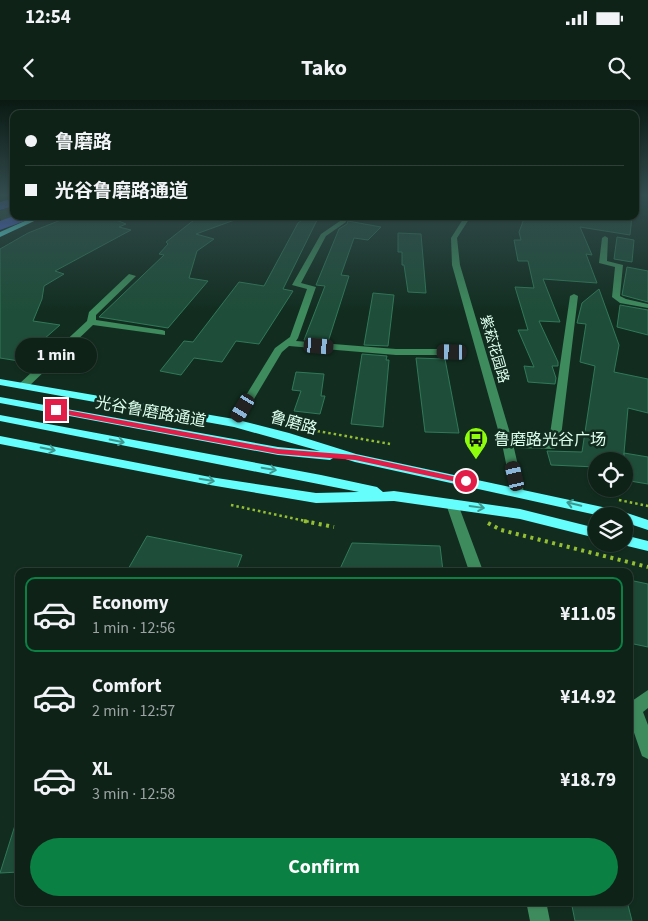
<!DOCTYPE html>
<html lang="en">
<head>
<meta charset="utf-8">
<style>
	:root { --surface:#0e2218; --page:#172a21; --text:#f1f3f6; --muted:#9ba4a2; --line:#2e3f37; --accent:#0b8043 }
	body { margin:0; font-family:"Source Sans 3","Noto Sans SC",sans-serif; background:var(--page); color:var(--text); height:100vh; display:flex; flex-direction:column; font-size:19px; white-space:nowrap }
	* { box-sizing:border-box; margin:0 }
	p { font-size:16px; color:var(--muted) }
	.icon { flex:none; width:28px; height:28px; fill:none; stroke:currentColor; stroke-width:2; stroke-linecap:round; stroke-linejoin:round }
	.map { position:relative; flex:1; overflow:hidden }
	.panel { position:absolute; left:15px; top:468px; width:618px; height:338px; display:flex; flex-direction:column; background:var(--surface); border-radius:10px; box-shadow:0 1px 4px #0004,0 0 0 1px var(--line) }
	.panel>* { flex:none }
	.hud { position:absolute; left:10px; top:10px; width:629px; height:110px; border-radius:10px; box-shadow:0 1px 4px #0004,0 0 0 1px var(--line); display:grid; align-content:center; height:110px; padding:0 15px; background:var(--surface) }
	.tools { position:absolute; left:588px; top:352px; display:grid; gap:10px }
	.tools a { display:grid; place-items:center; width:45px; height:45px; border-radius:50%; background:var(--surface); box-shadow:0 1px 4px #0004,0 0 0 1px var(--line); font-size:25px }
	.end { position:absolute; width:22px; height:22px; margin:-11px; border:6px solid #e11d48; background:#fff; box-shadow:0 0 0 2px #fff }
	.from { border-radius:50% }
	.bubble { position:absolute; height:35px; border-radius:18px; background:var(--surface); box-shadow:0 1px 4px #0004,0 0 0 1px var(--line); font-size:16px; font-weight:700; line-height:35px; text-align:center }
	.car { position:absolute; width:15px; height:30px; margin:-15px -8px; border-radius:6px; box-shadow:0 0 4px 1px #0007; background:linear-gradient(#222 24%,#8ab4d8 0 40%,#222 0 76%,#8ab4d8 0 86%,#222 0) }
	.hud b { display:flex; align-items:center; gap:18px; height:48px; font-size:19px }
	.hud b+b { border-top:1px solid var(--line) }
	.hud i { width:12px; height:12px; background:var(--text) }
	ul { padding:9px 0 0; list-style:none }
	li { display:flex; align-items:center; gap:15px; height:75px; margin:0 10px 8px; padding:0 5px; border:2px solid transparent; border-radius:10px }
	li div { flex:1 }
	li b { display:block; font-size:19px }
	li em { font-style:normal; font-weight:700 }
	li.active { border-color:var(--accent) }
	li>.icon { width:45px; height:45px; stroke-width:1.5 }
	.cta { display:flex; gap:10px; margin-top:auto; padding:10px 15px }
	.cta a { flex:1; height:58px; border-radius:30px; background:var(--accent); color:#fff; font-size:20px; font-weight:700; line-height:58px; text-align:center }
	.status { display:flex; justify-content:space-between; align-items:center; height:35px; padding:0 25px; background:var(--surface); direction:ltr }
	.status svg { height:14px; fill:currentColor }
	header { display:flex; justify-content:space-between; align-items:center; height:65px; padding:0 15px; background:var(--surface); font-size:22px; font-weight:700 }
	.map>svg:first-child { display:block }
	.building { fill:#1e4e39; stroke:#30795a }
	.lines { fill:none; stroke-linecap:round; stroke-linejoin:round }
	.highway-tunnel { stroke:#314c3f; stroke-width:14; stroke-dasharray:14 7; stroke-linecap:butt }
	.path-far1 { stroke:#94bf32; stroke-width:2.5; stroke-dasharray:2.5 3; stroke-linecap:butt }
	.path { stroke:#94bf32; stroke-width:4; stroke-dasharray:3 4.5; stroke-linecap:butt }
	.minor { fill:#3e8b5d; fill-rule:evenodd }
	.major { fill:#66fefc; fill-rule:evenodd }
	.highway { fill:#5b6dfd; fill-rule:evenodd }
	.oneway { stroke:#3c968e }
	.route { fill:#e11d48 }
	.labels { text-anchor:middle; stroke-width:5; stroke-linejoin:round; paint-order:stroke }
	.far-street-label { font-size:14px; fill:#deffee; stroke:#122d20 }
	.street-label { font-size:16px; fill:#deffee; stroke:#122d20 }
	.poi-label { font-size:16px; fill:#deffee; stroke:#122d20; text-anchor:start }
</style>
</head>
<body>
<div class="status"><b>12:54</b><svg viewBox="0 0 49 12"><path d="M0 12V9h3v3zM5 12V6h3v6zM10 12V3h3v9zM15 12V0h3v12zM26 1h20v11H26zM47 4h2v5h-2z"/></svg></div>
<header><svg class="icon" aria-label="back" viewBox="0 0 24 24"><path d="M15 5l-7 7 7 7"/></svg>Tako<svg class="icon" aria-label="search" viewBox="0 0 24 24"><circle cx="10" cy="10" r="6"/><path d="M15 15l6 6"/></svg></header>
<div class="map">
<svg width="648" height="821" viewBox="0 0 648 821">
	<rect width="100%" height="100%" fill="#122d20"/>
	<path class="building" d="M 71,116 L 107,116 L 126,124 L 119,127 L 131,130 L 55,171 L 64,174 L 44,186 L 42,199 L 33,221 L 60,225 L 19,261 L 0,258 L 0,149 L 28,133 Z
		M 199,116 L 240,116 L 240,118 L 196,134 L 214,139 L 197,151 L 189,178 L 208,181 L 168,228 L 99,217 L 164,155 L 159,154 L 168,144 L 166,142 Z
		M 308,116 L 319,116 L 283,189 L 293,191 L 259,244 L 236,241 L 222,262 L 194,258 L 181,275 L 160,271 L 184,241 L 193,242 L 239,182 L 264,186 L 298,123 Z
		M 525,116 L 632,116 L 630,135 L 580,127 L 592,155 L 586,154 L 597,183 L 543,179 L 560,222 L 539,221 L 558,262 L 558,266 L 552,266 L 556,278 L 555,284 L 528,282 L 524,266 L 534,267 L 518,230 L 528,230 L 515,187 L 534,188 L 528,161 L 518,161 L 514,140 L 521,140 L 519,132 Z
		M 348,121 L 381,127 L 368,140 L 354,138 L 341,175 L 349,176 L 328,242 L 304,240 L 325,186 L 316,185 L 339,129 L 347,124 Z
		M 398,133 L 421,134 L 426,193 L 408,192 L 404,165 L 402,165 L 402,152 L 398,152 Z
		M 617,137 L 634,140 L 632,162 L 614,159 Z
		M 627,167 L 648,171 L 648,202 L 622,195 Z
		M 599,189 L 619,245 L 614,272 L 648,279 L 648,313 L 628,308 L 624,353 L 648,357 L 648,384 L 624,380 L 624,353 L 623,361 L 596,361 L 596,367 L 551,365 L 547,351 L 582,352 L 595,266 L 580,262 L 586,224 L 577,223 L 582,203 Z
		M 373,193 L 394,195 L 388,246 L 364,245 Z
		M 620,205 L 648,210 L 648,235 L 617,227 Z
		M 362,254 L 387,256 L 386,260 L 389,260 L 383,327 L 351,324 Z
		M 416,258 L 445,259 L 459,333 L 425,332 Z
		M 296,272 L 324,274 L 321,296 L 325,296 L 320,314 L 294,311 L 301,291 L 292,290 Z
		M 147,436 L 242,455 L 236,471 L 127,471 Z
		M 352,443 L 440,446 L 443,471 L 339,471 Z
		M 629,480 L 648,484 L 648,547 L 629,543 Z
		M 16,722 L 19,723 L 19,772 L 0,773 Z
		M 571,801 L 627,801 L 632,821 L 575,821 Z"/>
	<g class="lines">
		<path class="highway-tunnel" d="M 0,118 L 14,113"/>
		<path class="path-far1" d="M 312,330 L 390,344
			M 619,400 L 648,406
			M 231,405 L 310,422"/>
		<path class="path" d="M 304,421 L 334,427
			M 488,423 L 501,430 L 648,467"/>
		<path class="minor" d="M 339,116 L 345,116 L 346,122 L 326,136 L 301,183 L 316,187 L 298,238 L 296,241 L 396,249 L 452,249 L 457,252 L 452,255 L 396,255 L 289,246 L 282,252 L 238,326 L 230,326 L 229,323 L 275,248 L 290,237 L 307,189 L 292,185 L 321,134 L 340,121 Z
			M 465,116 L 471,116 L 457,138 L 460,165 L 512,340 L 549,341 L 570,196 L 574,194 L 578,196 L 560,345 L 554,349 L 514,348 L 524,392 L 522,395 L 514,395 L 512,392 L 502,344 L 452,165 L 451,138 Z
			M 605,136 L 608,138 L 607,161 L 623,165 L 620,196 L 626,199 L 648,204 L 648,208 L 620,203 L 612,197 L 615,167 L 599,163 L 602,138 Z
			M 129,174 L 136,176 L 96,215 L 96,220 L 162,230 L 165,231 L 165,235 L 93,225 L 27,288 L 19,288 L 19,284 L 87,221 L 89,212 Z
			M 452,399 L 456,401 L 458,404 L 483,471 L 469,471 L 446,404 L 448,401 Z
			M 648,590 L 648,608 L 643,612 L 648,625 L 648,659 L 642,656 L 629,618 L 629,603 Z
			M 526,801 L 546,801 L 550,821 L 530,821 Z"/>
		<path class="major" d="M 36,116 L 45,116 L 0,137 L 0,132 Z
			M 0,279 L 234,319 L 289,333 L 356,354 L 621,411 L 648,420 L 648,430 L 624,422 L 624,416 L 601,416 L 355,362 L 336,356 L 330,360 L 278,355 L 0,303 L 0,297 L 278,347 L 320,351 L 234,327 L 0,285 Z
			M 0,315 L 321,375 L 377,387 L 383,392 L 394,391 L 520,409 L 596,428 L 596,438 L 520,419 L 394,401 L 316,403 L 210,385 L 0,344 L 0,336 L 210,377 L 316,393 L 359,392 L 0,321 Z
			M 624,435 L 648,441 L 648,451 L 619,444 L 624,444 Z"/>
		<path class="highway" d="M 14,98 L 14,106 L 0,110 L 0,102 Z
			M 14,116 L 31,116 L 30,119 L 0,130 L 0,121 Z"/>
	</g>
	<defs><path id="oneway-shaft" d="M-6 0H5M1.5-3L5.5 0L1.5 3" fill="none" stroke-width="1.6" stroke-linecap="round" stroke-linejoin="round" transform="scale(1.25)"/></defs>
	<g class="oneway">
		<use href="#oneway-shaft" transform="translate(117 341) rotate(11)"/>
		<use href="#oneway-shaft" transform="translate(48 349) rotate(11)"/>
		<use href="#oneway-shaft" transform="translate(269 369) rotate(10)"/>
		<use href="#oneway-shaft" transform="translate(207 380) rotate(10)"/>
		<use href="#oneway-shaft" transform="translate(574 404) rotate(-167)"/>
		<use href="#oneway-shaft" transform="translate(477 407) rotate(8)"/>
	</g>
	<linearGradient id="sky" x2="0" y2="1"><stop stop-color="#0a1912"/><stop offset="0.45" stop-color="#334c4e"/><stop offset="1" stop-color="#334c4e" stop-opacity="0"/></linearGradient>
	<rect width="648" height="211" fill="url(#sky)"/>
	<path class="route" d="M 56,308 L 278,349 L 355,355 L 466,379 L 470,381 L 466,384 L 355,360 L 278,354 L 53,312 L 53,309 Z"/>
	<defs>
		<g id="bus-pin" transform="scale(1.25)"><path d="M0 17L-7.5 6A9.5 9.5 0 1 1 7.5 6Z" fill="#8dfd0c" stroke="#122d20"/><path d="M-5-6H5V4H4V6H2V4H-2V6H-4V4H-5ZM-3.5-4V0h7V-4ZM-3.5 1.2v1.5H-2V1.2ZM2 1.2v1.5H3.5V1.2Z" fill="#111"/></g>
	</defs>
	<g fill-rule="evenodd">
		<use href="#bus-pin" x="476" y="339"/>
	</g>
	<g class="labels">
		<g class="far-street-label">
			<text transform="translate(495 249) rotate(74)" y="5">紫菘花园路</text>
		</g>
		<g class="street-label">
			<text transform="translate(151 311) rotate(10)" y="6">光谷鲁磨路通道</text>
			<text transform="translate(294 322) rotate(16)" y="6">鲁磨路</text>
		</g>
		<g class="poi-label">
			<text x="494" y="345">鲁磨路光谷广场</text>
		</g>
	</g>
</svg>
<div class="tools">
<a><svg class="icon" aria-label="locate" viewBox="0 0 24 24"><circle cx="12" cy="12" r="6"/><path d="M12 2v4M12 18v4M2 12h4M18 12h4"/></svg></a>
<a><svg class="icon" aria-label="layers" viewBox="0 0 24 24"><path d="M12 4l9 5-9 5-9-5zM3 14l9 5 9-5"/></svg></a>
</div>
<i class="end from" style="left:466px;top:381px"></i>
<i class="end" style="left:56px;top:310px"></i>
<div class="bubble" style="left:15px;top:238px;width:82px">1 min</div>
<i class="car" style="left:319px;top:246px;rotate:95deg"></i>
<i class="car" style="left:452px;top:252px;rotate:271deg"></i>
<i class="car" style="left:243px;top:308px;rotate:211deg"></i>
<i class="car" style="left:515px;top:376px;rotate:347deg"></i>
<div class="hud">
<b><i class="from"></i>鲁磨路</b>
<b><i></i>光谷鲁磨路通道</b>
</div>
<section class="panel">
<ul>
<li class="active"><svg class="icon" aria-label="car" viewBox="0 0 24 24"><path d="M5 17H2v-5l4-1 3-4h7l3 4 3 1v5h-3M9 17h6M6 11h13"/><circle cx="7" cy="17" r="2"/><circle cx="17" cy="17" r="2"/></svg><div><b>Economy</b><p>1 min · 12:56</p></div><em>¥11.05</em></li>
<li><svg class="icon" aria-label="car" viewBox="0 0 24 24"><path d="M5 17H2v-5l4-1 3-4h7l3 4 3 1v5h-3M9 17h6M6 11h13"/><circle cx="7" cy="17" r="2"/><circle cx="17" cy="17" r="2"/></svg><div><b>Comfort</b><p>2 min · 12:57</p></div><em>¥14.92</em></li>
<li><svg class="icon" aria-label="car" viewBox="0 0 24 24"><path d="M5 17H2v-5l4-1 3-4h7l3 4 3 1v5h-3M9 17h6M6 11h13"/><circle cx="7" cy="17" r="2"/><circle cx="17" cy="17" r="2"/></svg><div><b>XL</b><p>3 min · 12:58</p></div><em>¥18.79</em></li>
</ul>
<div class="cta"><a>Confirm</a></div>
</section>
</div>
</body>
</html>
